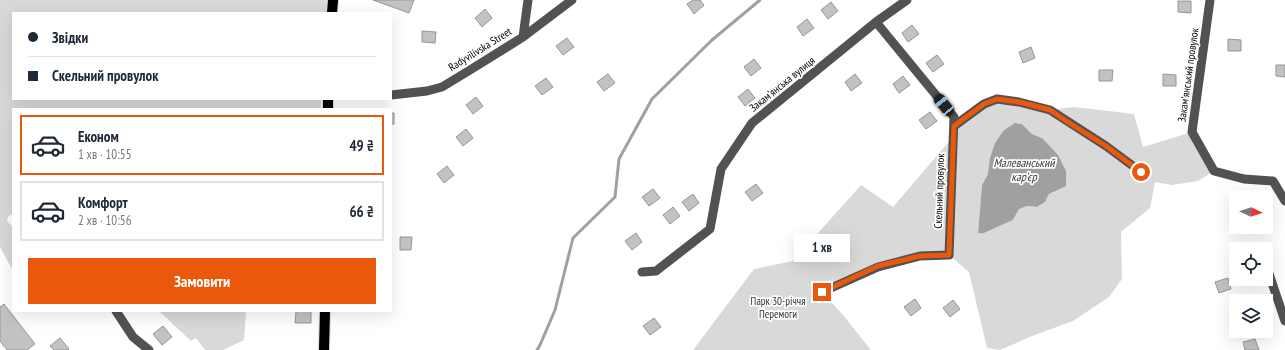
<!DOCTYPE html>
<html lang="uk">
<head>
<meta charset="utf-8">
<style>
	:root { --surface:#fff; --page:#f6f6f7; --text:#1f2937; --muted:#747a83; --line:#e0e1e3; --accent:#ea580c }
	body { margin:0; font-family:"PT Sans Narrow",sans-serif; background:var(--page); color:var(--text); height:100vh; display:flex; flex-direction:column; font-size:15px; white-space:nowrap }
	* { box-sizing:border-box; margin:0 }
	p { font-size:13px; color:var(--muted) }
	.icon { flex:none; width:22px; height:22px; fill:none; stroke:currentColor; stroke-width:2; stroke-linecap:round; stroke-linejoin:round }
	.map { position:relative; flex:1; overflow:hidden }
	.sheet { position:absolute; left:12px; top:108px; width:380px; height:204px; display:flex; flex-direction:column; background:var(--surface); border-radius:0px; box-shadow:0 4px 16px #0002 }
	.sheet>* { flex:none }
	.guide { position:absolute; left:12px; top:12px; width:380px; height:88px; border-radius:0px; box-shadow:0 4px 16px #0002; display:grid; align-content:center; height:88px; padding:0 16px; background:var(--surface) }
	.needle { width:26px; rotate:94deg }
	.controls { position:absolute; left:1229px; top:190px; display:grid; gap:8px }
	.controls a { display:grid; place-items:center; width:44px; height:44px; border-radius:0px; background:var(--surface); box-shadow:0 4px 16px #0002; font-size:20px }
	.end { position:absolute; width:18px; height:18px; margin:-9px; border:5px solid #ea580c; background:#fff; box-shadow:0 0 0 2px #fff }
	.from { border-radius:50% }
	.bubble { position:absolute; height:28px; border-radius:0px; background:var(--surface); box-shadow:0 4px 16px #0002; font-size:13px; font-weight:700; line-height:28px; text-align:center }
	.car { position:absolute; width:12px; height:24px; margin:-12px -6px; border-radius:5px; box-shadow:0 0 3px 1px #0007; background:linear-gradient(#222 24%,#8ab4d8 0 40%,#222 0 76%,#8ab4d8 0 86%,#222 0) }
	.guide b { display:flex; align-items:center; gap:14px; height:38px; font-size:15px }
	.guide b+b { border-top:1px solid var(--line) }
	.guide i { width:10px; height:10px; background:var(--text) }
	ul { padding:7px 0 0; list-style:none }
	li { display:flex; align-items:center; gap:12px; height:60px; margin:0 8px 6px; padding:0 8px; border:2px solid var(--line); border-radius:0px }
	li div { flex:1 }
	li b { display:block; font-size:15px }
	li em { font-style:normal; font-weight:700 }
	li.on { border-color:var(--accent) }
	li>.icon { width:36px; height:36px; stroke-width:1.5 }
	.button { display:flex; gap:8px; margin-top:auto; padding:8px 16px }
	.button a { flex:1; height:46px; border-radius:0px; background:var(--accent); color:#fff; font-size:16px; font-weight:700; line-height:46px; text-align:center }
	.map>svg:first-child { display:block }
	.green { fill:#d9d9d9; fill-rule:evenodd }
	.water { fill:#a0a0a0 }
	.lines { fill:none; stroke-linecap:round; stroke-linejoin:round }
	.stream { stroke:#a0a0a0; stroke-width:3 }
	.building { fill:#c2c2c2; stroke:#969696 }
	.major-casing { stroke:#dbdbdb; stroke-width:12 }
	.minor { stroke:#525252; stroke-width:9 }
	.major { stroke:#000; stroke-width:10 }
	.route { stroke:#ea580c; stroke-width:5 }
	.labels { text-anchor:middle; stroke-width:3.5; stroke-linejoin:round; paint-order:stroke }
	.street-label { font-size:11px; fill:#000; stroke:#fff }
	.park-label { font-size:11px; fill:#303030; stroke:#fff }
	.water-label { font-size:12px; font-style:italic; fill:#414141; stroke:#fff }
</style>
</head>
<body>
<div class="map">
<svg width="1285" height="350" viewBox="0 0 1285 350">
	<rect width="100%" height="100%" fill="#fff"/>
	<path class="green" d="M 0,0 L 327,0 L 327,13 L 13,13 L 13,99 L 321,99 L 321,109 L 13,109 L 13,215 L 10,215 L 8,217 L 7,221 L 13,227 L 13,271 L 0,247 Z
		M 997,99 L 1050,110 L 1074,107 L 1134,114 L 1143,147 L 1192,132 L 1214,171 L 1198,181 L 1172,185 L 1155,182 L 1150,208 L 1121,232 L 1122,279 L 1109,297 L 1073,321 L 1032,336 L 1000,350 L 987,348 L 969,272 L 949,255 L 920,256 L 822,292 L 843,315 L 871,350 L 693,350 L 754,269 L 793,261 L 861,185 L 893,207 L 953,137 L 954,126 ZM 1015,123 L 1022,124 L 1032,134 L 1042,138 L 1054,192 L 1049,194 L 1045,202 L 1037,207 L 1027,206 L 1019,209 L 1013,220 L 984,233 L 978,233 L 982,185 L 988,174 L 1004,130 Z
		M 159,311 L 246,311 L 244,340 L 223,350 L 205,350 L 196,338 L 191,341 Z"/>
	<path class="water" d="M 1015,123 L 1022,124 L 1032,134 L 1042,138 L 1058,155 L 1066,171 L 1066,186 L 1049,194 L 1045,202 L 1037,207 L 1027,206 L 1019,209 L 1013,220 L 984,233 L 978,233 L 982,185 L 988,174 L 990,158 L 995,143 L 1004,130 Z"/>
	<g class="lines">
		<path class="stream" d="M 537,350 L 540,345 L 555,310 L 573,238 L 615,197 L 619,159 L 652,99 L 712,40 L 760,0"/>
	</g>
	<path class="building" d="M 373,0 L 414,0 L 409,13 Z
		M 693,0 L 700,0 L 704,5 L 694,14 L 687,4 Z
		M 1178,1 L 1191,1 L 1191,13 L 1178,12 Z
		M 831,2 L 838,11 L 828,19 L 821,10 Z
		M 485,9 L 492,18 L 482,27 L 475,18 Z
		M 807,19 L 814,28 L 803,36 L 797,27 Z
		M 912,25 L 919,34 L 908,42 L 902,33 Z
		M 422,31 L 436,32 L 435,43 L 422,42 Z
		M 567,38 L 574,47 L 563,55 L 556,46 Z
		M 1228,39 L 1241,40 L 1241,51 L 1228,51 Z
		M 1031,47 L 1035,58 L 1023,63 L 1019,52 Z
		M 937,55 L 944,64 L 933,72 L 926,63 Z
		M 754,59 L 761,68 L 751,76 L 744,67 Z
		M 1276,65 L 1285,65 L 1285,77 L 1276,76 Z
		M 1099,70 L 1113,70 L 1112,81 L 1099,81 Z
		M 608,74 L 615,83 L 604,91 L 597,82 Z
		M 855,74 L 862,83 L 851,91 L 845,82 Z
		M 1163,74 L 1176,75 L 1176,86 L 1163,86 Z
		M 903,76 L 910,85 L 899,93 L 893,84 Z
		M 546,78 L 553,87 L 542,95 L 535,86 Z
		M 748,89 L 755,98 L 745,106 L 738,97 Z
		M 476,97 L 483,106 L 473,114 L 466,105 Z
		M 930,112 L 937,121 L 926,129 L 919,120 Z
		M 391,113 L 394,113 L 394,124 L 391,124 Z
		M 466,129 L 473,138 L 463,146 L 456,137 Z
		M 447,166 L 454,175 L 444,183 L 437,174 Z
		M 756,184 L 763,193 L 752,201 L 745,192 Z
		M 653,189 L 660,198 L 649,206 L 642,197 Z
		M 693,194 L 699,203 L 689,211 L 682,202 Z
		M 673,207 L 680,216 L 670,224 L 663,215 Z
		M 636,233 L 642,242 L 632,250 L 625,241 Z
		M 400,237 L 412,237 L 411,250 L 400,250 Z
		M 1228,278 L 1231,289 L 1219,293 L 1215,282 Z
		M 915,299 L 921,308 L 911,316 L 904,307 Z
		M 953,300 L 960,309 L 950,317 L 943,308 Z
		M 4,304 L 35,344 L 27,350 L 7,350 L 0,341 L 0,307 Z
		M 293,311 L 311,311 L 311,323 L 295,323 L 296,312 Z
		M 654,318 L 661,327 L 650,335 L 643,326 Z
		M 163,326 L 172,337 L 162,345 L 153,334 Z
		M 60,338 L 69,349 L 68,350 L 54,350 L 50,346 Z
		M 1255,339 L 1259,350 L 1245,350 L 1243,342 Z"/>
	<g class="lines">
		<g class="major-casing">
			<path id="major" d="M 332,13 L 333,0
				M 328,109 L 328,99
				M 324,350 L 325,311"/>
		</g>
		<path class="minor" d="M 1210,0 L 1192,132 L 1214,171 L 1244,179 L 1273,181 L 1285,201
			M 523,37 L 528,0
			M 391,95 L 427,91 L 442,87 L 470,70 L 523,37 L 572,0
			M 954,126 L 984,104 L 997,99 L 1019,102 L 1050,110 L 1106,146 L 1141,172
			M 1266,265 L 1285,321
			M 642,272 L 656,271 L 710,229 L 721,169 L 752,123 L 876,22 L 907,0
			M 822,292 L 878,267 L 920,256 L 949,255 L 954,117 L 876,22
			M 116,311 L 133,337 L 149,350"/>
		<use href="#major" class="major"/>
	</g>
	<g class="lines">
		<path class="route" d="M 822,292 L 878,266 L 920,256 L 949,255 L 954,126 L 984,104 L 997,99 L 1019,102 L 1039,107 L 1050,110 L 1071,124 L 1106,146 L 1141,172"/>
	</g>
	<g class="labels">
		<g class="street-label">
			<text transform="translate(480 49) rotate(-32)" y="4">Radyvilivska Street</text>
			<text transform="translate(1188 75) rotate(-82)" y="4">Закамʼянський провулок</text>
			<text transform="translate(782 84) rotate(-39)" y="4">Закамʼянська вулиця</text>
			<text transform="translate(939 191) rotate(-88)" y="4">Скельний провулок</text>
		</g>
		<g class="park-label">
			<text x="778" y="305">Парк 30-річчя<tspan x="778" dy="13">Перемоги</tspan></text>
		</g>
		<g class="water-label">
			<text x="1024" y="167">Малеванський<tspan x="1024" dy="14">кар'єр</tspan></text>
		</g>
	</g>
</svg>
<div class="controls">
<a><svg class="needle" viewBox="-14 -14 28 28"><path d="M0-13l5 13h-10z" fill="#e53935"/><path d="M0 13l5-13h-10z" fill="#747a83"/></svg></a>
<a><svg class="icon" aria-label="locate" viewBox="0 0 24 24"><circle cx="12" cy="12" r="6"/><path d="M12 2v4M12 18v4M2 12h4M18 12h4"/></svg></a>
<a><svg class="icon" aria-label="layers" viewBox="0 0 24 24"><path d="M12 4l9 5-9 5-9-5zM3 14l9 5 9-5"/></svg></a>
</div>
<i class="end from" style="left:1141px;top:172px"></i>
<i class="end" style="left:822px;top:292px"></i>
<div class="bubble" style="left:794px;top:234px;width:56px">1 хв</div>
<i class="car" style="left:944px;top:105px;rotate:321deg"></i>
<div class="guide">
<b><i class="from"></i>Звідки</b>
<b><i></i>Скельний провулок</b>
</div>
<section class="sheet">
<ul>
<li class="on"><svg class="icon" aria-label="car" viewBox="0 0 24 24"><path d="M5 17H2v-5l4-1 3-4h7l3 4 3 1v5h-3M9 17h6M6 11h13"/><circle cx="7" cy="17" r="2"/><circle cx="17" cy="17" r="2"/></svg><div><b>Економ</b><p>1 хв · 10:55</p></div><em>49 ₴</em></li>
<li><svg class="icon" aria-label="car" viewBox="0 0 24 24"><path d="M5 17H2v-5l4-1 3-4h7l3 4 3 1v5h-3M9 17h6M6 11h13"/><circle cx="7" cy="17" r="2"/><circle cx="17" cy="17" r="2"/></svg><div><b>Комфорт</b><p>2 хв · 10:56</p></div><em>66 ₴</em></li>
</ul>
<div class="button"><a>Замовити</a></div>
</section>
</div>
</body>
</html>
